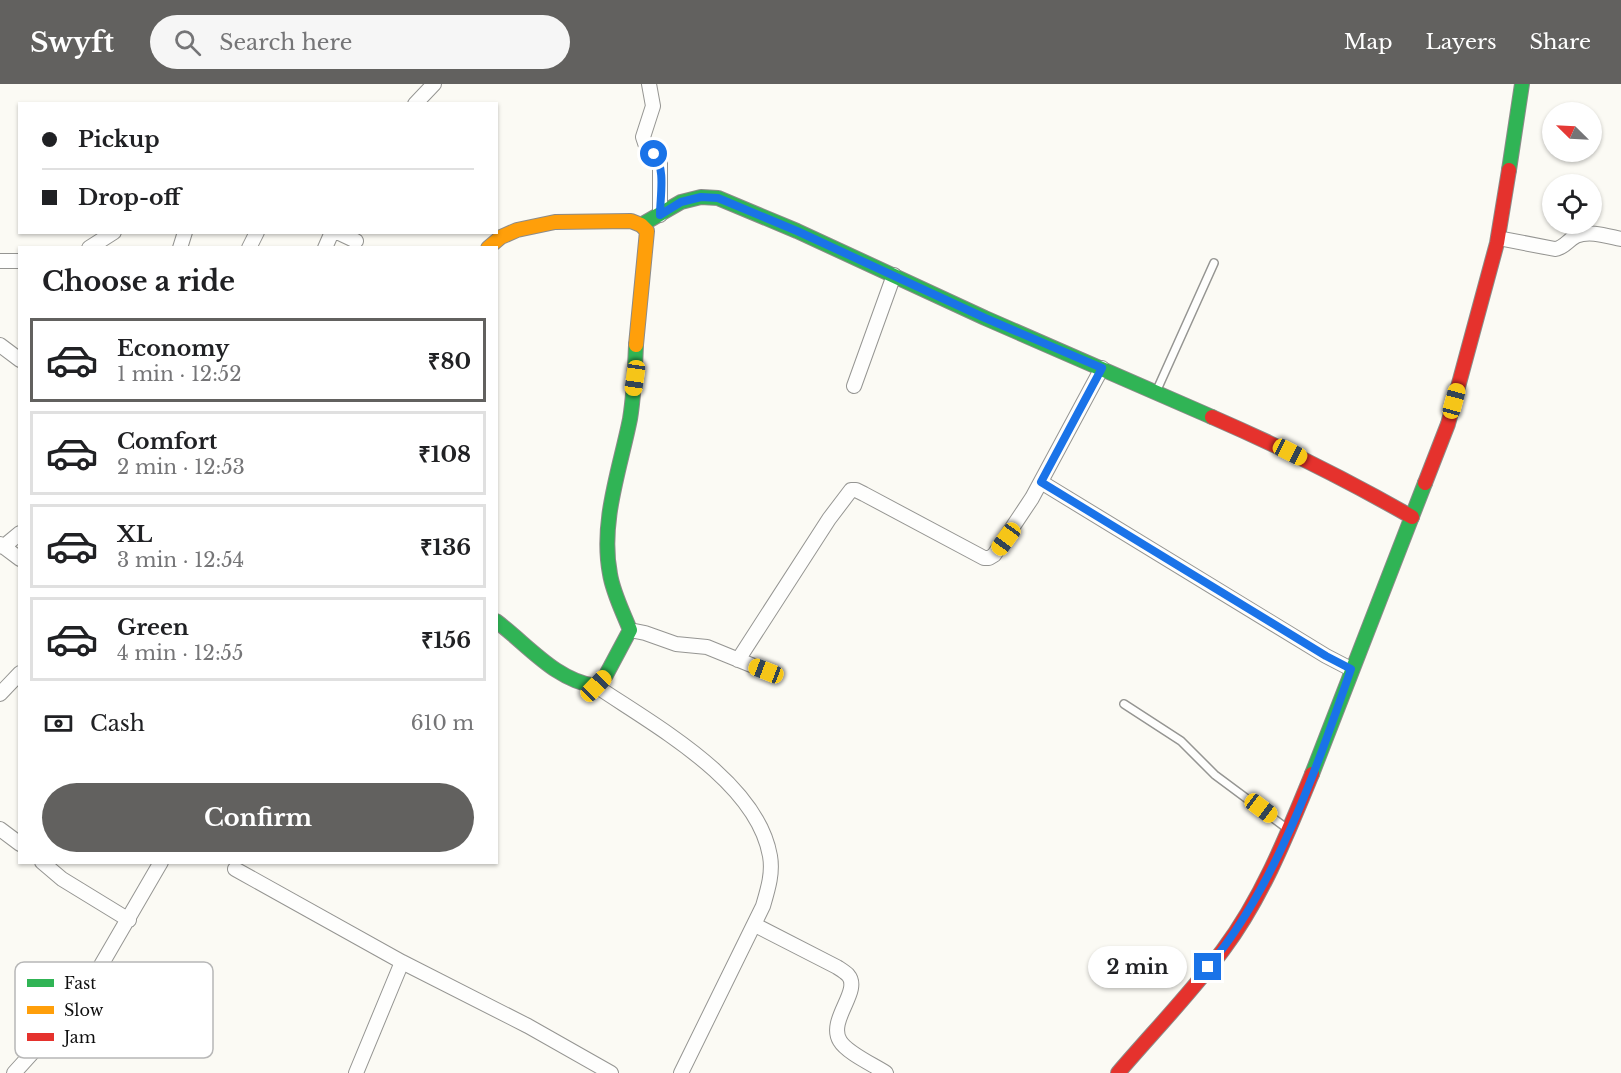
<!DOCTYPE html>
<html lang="en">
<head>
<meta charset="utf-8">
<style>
	:root { --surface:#fff; --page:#f6f6f6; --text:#202124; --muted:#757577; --line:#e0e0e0; --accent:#62615f }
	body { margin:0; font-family:"Libre Baskerville",serif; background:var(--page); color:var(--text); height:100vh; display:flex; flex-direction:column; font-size:22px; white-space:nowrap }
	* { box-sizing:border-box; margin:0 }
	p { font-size:20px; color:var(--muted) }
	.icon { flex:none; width:33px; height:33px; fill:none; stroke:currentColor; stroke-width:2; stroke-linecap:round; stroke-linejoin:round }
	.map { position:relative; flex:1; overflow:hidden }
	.details { position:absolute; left:18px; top:162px; width:480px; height:618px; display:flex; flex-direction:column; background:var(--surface); border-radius:0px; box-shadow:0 2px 4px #0004 }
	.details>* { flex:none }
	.top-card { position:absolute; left:18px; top:18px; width:480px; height:132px; border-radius:0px; box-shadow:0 2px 4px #0004; display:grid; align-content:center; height:132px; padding:0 24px; background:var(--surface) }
	.needle { width:39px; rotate:294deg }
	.tools { position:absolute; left:1542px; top:18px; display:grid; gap:12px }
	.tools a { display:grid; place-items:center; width:60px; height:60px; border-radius:50%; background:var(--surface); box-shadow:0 2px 4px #0004; font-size:30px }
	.end { position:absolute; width:27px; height:27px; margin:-14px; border:8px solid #1a73e8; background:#fff; box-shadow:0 0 0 3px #fff }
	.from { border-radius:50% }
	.bubble { position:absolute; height:42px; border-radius:21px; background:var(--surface); box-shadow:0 2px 4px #0004; font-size:20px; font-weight:800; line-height:42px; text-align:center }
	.car { position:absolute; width:18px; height:36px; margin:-18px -9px; border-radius:8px; box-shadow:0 0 4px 2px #0007; background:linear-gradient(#f5c518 24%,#345 0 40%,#f5c518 0 76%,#345 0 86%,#f5c518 0) }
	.top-card b { display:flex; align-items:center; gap:21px; height:57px; font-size:22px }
	.top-card b+b { border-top:2px solid var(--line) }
	.top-card i { width:15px; height:15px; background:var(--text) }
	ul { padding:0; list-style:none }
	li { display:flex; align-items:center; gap:18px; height:84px; margin:0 12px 9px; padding:0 12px; border:3px solid var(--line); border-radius:0px }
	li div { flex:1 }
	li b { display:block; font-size:22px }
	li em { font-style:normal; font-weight:800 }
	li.active { border-color:var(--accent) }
	li>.icon { width:54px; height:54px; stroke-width:1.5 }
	h2 { padding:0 24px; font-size:27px; line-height:72px }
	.pay { display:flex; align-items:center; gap:15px; height:66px; padding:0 24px; font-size:22px }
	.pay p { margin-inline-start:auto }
	.cta { display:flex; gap:12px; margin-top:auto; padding:12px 24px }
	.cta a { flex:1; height:69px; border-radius:36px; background:var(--accent); color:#fff; font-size:24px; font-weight:800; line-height:69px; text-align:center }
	header { display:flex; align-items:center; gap:36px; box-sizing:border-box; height:84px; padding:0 30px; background:var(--accent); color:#fff }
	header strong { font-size:28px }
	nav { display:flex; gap:33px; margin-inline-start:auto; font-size:21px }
	.search { width:420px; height:54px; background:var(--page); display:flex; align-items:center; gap:15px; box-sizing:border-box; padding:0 21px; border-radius:33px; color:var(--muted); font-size:22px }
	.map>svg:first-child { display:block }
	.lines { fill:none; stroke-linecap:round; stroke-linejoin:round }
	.lane-casing { stroke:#959592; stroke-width:10 }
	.street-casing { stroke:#959592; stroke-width:16 }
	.fast-casing { stroke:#8c8b89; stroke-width:16 }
	.slow-casing { stroke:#8c8b89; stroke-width:16 }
	.jam-casing { stroke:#8c8b89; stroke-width:16 }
	.lane { stroke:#fefefd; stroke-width:7 }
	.street { stroke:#fefefd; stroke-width:14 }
	.fast { stroke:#30b455; stroke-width:14 }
	.slow { stroke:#ff9f0a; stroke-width:14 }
	.jam { stroke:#e5322d; stroke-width:14 }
	.route { stroke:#1a73e8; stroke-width:8 }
	.key { fill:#fff; stroke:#b7b7b7; stroke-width:1.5 }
	.key-label { font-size:16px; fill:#0f0f0f }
</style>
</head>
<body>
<header>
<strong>Swyft</strong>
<div class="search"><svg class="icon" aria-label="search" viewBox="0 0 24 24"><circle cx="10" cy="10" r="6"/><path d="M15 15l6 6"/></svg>Search here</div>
<nav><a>Map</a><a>Layers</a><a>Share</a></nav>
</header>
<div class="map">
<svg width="1621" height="989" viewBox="0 0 1621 989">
	<rect width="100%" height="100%" fill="#fbfaf4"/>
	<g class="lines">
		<g class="lane-casing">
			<path id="lane" d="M 1156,308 L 1214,179
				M 1124,620 L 1181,657 L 1215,691 L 1289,746"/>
		</g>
		<g class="street-casing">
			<path id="street" d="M 649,0 L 653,22 L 643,53 L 646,62 L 658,74 L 660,79 L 660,131
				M 415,20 L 434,0
				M 337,148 L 356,157
				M 1498,154 L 1555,165 C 1564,164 1568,156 1576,152 C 1589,146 1607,152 1621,155
				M 89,164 L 114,148
				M 180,164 L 185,148
				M 249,164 L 257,148
				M 325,164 L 332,148
				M 0,177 L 20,177
				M 0,261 L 20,276
				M 854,302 L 894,191
				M 1041,398 L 1326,572 L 1351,585
				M 0,460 L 20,475
				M 3,463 L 20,449
				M 630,546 L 645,549 L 676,560 L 707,563 L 766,587
				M 738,576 L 829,435 L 851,406 L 856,406 L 864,410 L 984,474 L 989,474 L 994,471 L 1032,414 L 1102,284
				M 596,602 C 655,642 757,697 770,772 C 773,789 768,805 763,822 L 681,989
				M 0,610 L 20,589
				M 0,745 L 20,760
				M 42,778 L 62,795 L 129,836
				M 235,785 L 402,878 L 528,942 L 611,989
				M 755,841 L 837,883 C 840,885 845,888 848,891 C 862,907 827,936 840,957 C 847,969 874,981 886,989
				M 14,989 L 52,947 L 93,895 L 161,778
				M 356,989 L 402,878"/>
		</g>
		<g class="fast-casing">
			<path id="fast" d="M 1509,86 L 1522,0
				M 641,141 L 681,118 L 701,113 L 718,114 L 797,147 L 985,234 L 1212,333
				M 496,537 C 527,560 556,597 596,602 L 606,591 L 630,546 C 623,528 613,509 610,490 C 600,438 620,385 630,335 C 634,311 635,286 636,261
				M 1312,690 L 1425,399"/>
		</g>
		<g class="slow-casing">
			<path id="slow" d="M 488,164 L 501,153 L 517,146 L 555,138 L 631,137 L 641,141 L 647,147 L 636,261"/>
		</g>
		<g class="jam-casing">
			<path id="jam" d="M 1212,333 C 1281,363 1347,396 1412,433
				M 1425,399 L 1448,340 L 1497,159 L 1509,86
				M 1118,989 C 1153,948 1191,909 1223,866 C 1262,814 1287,751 1312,690"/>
		</g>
		<use href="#lane" class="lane"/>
		<use href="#street" class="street"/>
		<use href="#fast" class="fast"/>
		<use href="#slow" class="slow"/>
		<use href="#jam" class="jam"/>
	</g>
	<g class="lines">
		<path class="route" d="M 654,70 C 666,84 660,113 660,131 L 681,118 L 701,113 L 718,114 L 797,147 L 985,234 L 1102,284 L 1041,398 L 1326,572 L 1351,585 C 1317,683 1276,803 1208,883"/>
	</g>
	<rect x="15" y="878" width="198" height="96" rx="9" class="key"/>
	<rect x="27" y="895" width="27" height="8" fill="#30b455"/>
	<rect x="27" y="922" width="27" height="8" fill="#ff9f0a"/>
	<rect x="27" y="949" width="27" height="8" fill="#e5322d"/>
	<g class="key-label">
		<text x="64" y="905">Fast</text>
		<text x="64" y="932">Slow</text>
		<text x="64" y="959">Jam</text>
	</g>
</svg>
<div class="tools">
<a><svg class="needle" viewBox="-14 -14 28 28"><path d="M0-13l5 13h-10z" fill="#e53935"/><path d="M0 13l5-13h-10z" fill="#757577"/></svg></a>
<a><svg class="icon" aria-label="locate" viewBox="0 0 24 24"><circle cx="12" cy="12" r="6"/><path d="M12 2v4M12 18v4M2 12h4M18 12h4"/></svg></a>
</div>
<i class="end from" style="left:654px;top:70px"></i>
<i class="end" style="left:1208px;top:883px"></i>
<div class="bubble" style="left:1088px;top:862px;width:99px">2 min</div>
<i class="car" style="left:635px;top:294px;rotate:188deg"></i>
<i class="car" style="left:1454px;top:317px;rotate:15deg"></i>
<i class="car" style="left:1290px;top:368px;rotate:117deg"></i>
<i class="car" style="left:1006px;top:455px;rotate:216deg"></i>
<i class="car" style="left:766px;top:587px;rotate:291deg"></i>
<i class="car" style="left:596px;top:602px;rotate:44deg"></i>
<i class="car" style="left:1261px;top:724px;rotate:127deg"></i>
<div class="top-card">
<b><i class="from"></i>Pickup</b>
<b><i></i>Drop-off</b>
</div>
<section class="details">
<h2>Choose a ride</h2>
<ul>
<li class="active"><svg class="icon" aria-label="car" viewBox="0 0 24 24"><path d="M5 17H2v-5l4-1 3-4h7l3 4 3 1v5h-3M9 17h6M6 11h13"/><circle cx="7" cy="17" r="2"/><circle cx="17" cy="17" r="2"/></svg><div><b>Economy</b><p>1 min · 12:52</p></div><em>₹80</em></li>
<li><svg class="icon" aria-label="car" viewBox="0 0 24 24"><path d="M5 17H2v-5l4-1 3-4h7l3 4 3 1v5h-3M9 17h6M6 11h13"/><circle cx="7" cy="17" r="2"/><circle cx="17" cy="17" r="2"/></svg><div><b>Comfort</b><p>2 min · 12:53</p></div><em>₹108</em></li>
<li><svg class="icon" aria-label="car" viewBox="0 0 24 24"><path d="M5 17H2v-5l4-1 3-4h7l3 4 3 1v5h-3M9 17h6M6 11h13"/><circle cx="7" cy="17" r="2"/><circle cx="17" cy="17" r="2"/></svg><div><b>XL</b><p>3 min · 12:54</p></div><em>₹136</em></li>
<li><svg class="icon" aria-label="car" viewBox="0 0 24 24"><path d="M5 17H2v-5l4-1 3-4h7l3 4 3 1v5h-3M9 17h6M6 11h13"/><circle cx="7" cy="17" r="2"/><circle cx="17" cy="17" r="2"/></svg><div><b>Green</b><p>4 min · 12:55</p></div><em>₹156</em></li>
</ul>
<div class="pay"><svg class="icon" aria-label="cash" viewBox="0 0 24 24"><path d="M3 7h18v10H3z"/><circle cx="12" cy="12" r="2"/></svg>Cash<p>610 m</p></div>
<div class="cta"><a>Confirm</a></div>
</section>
</div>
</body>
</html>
